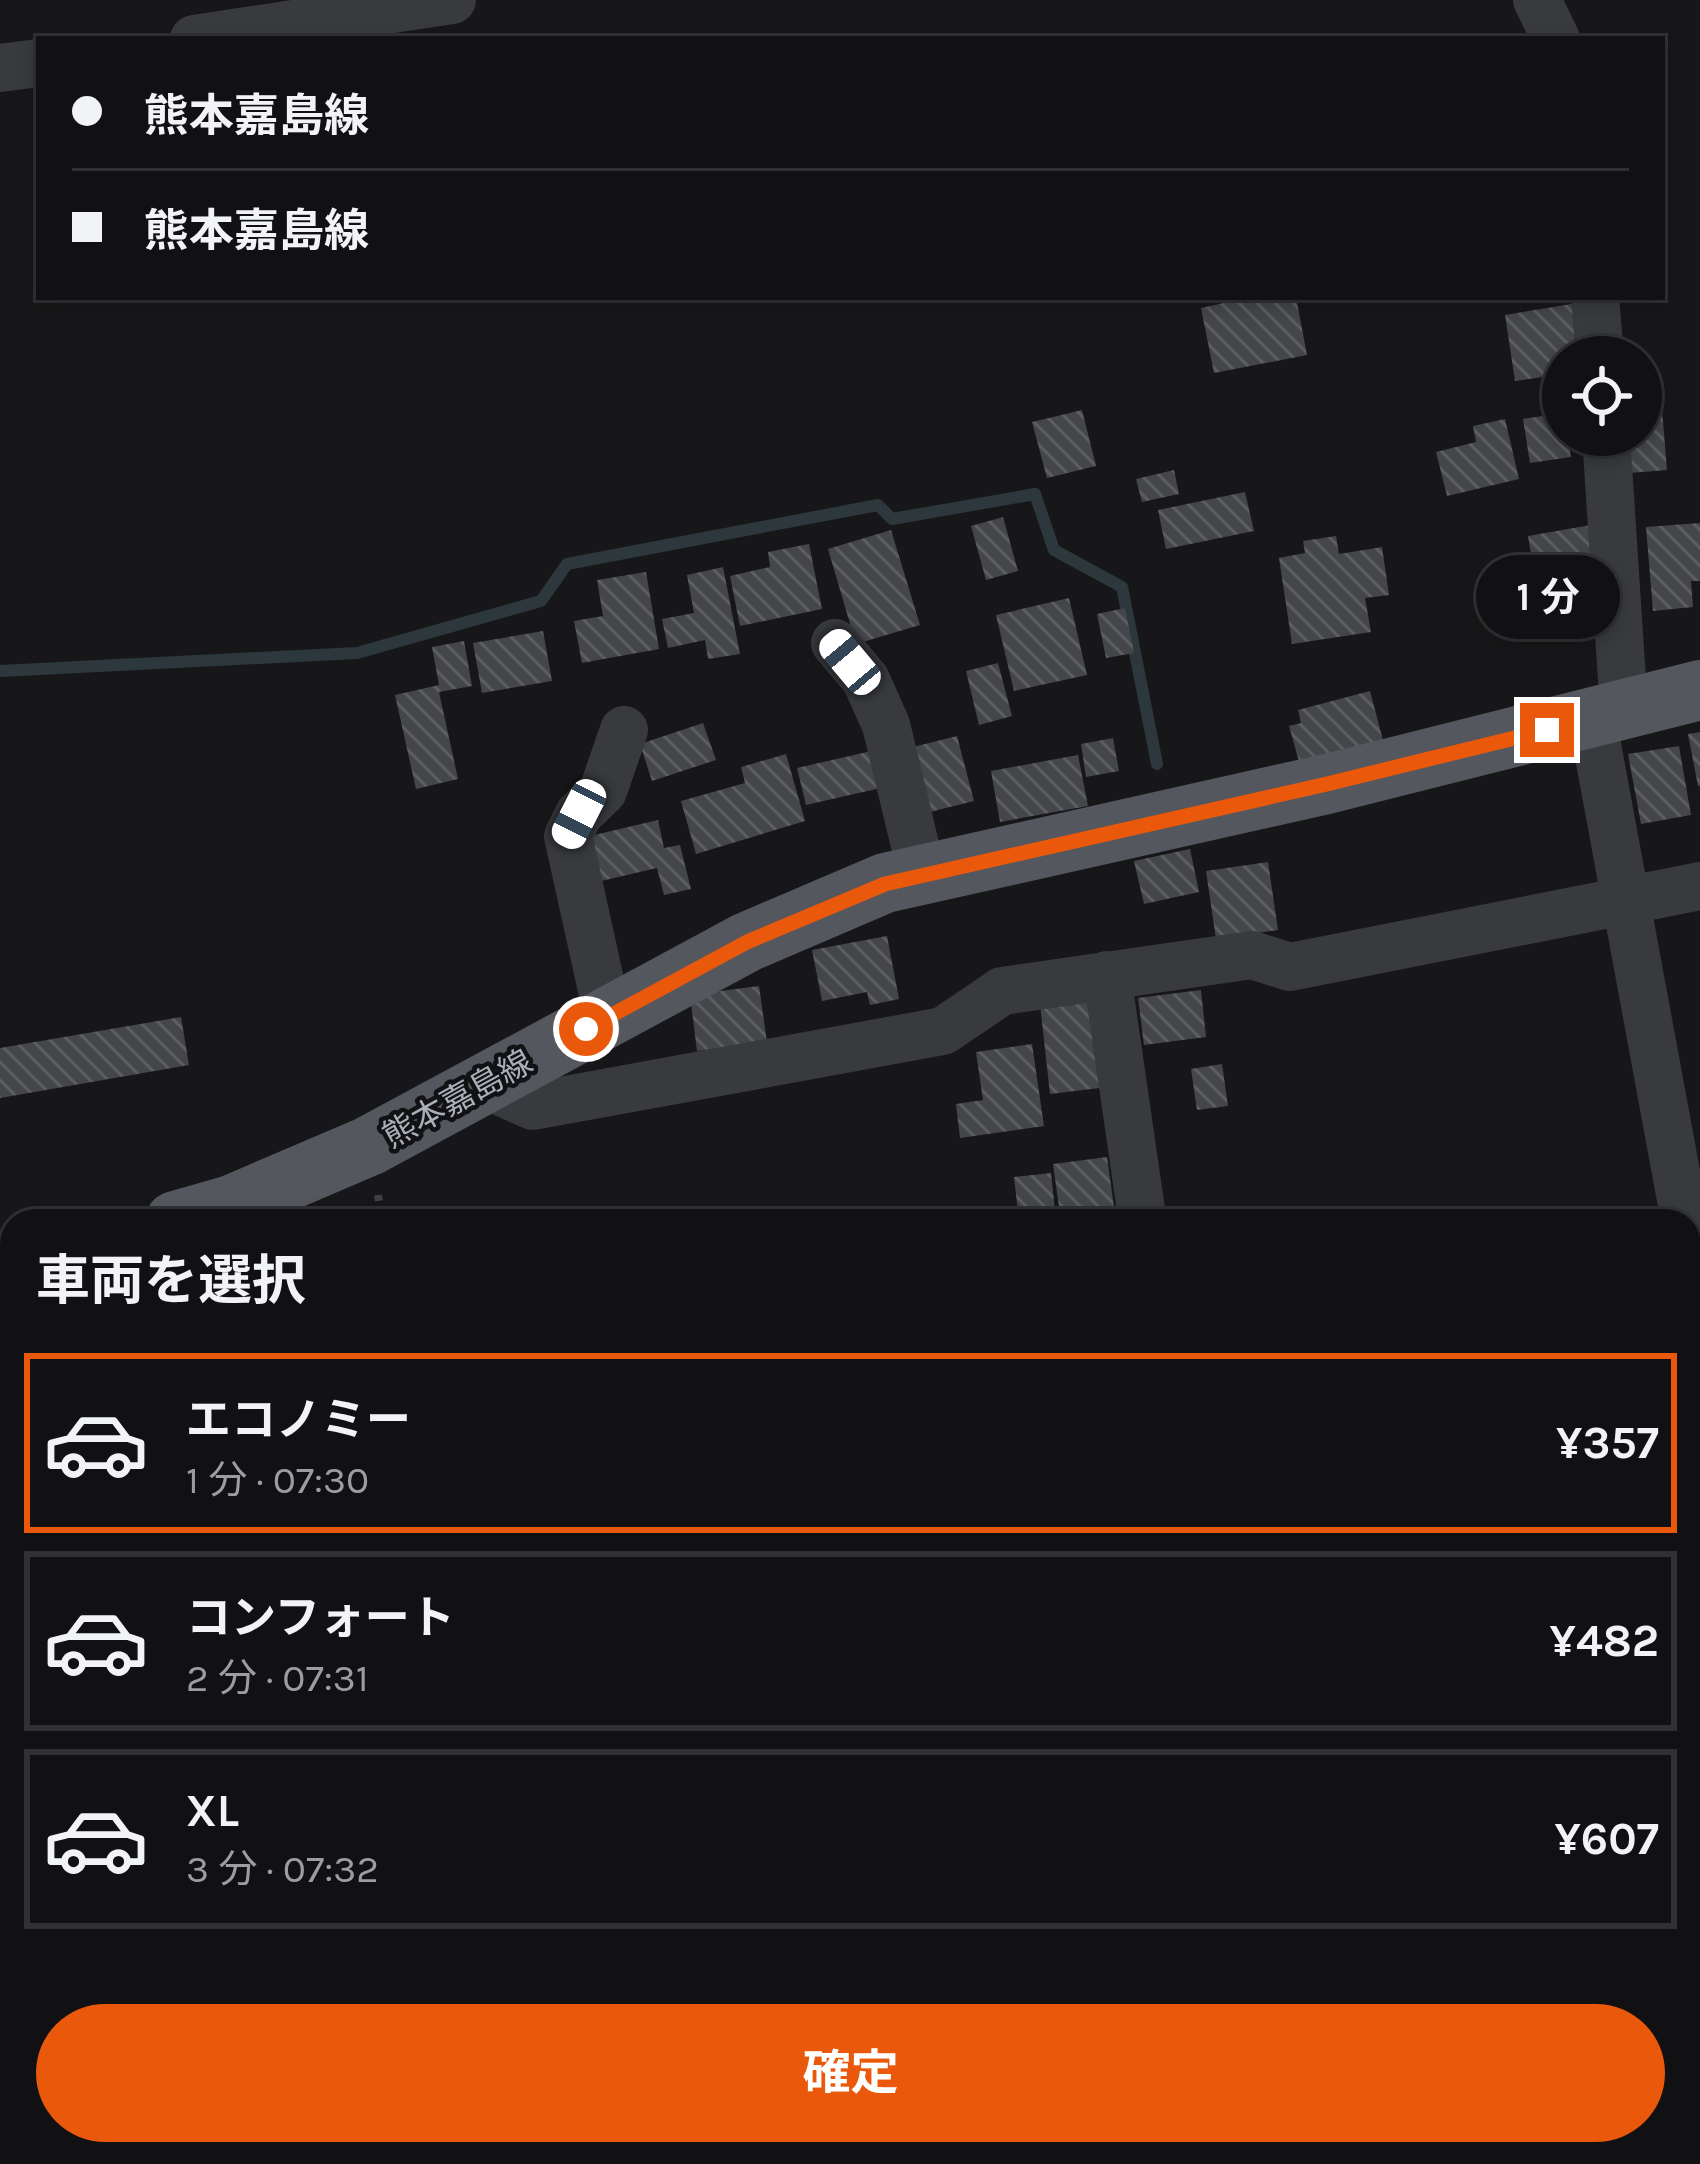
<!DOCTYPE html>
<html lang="ja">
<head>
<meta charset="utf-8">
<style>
	:root { --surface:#111113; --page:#1e1f21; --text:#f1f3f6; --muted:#9c9da0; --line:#303133; --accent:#ea580c }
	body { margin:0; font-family:Karla,"Noto Sans JP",sans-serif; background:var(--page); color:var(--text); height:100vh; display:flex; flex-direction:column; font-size:45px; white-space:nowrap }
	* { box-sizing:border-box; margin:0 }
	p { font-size:39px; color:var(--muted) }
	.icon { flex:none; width:66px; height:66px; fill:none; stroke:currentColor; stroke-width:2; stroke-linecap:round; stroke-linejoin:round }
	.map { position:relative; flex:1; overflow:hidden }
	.sheet { position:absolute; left:0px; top:1209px; width:1701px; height:957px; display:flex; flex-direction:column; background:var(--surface); border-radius:36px 36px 0 0; box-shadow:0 6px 18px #0003,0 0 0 3px var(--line) }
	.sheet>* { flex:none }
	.guide { position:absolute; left:36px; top:36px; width:1629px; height:264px; border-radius:0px; box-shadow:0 6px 18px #0003,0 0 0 3px var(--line); display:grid; align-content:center; height:264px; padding:0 36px; background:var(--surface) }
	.tools { position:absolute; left:1542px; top:336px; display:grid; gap:24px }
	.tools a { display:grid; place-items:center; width:120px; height:120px; border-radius:50%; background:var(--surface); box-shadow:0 6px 18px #0003,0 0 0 3px var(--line); font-size:60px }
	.end { position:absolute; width:54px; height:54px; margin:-27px; border:15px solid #ea580c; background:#fff; box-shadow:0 0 0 6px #fff }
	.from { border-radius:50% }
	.bubble { position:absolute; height:84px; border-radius:42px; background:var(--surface); box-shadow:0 6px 18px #0003,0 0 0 3px var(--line); font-size:39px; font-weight:700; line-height:84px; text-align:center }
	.car { position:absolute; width:36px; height:72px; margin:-36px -18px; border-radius:15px; box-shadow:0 0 9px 3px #0007; background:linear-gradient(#fff 24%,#345 0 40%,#fff 0 76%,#345 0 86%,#fff 0) }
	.guide b { display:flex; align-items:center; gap:42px; height:114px; font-size:45px }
	.guide b+b { border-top:3px solid var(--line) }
	.guide i { width:30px; height:30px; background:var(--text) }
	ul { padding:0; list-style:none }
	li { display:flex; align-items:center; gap:36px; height:180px; margin:0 24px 18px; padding:0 12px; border:6px solid var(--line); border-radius:0px }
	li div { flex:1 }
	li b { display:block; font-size:45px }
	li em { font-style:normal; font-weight:700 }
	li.active { border-color:var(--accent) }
	li>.icon { width:108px; height:108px; stroke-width:1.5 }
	h2 { padding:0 36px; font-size:54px; line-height:144px }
	.button { display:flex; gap:24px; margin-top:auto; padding:24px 36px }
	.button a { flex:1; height:138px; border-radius:72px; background:var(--accent); color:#fff; font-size:48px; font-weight:700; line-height:138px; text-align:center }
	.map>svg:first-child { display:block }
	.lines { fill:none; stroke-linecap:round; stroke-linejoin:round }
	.stream { stroke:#2d383d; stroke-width:12 }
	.building { fill:url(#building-back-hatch) }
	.path { stroke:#3e4145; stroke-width:8; stroke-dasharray:6 9; stroke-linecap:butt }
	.minor { stroke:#383a3e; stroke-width:48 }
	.major { stroke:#54575d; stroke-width:60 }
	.route { stroke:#ea580c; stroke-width:15 }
	.labels { text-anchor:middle; stroke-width:9; stroke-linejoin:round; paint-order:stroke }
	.street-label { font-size:33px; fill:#aab0b9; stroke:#121214 }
</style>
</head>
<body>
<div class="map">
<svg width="1700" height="2164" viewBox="0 0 1700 2164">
	<defs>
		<pattern id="building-back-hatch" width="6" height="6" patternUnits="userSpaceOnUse" patternTransform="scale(3)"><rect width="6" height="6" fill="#444649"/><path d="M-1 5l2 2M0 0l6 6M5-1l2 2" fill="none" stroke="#5c5e61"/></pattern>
	</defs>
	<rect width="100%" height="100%" fill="#171719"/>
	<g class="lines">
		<path class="stream" d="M 0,671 L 357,653 L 541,601 L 567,564 L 878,505 L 892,519 L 1035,494 L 1054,550 L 1122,587 L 1157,764"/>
	</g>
	<path class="building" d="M 1296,297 L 1307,355 L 1214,373 L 1201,308 L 1251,297 Z
		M 1577,303 L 1585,357 L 1563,357 L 1563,374 L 1515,381 L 1505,315 Z
		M 1660,385 L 1667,470 L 1630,473 L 1627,435 L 1641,435 L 1641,387 Z
		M 1082,410 L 1096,466 L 1047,478 L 1032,422 Z
		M 1563,413 L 1563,435 L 1567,435 L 1571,457 L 1530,463 L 1523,419 Z
		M 1505,419 L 1519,479 L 1447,496 L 1436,452 L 1476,442 L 1473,426 Z
		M 1174,470 L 1179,494 L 1142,502 L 1136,479 Z
		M 1245,492 L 1254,531 L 1166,549 L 1158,510 Z
		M 1003,517 L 1018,571 L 986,580 L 971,526 Z
		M 1700,523 L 1700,581 L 1691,581 L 1693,607 L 1653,611 L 1646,527 Z
		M 1591,525 L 1597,568 L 1535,578 L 1528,536 Z
		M 891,530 L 920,625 L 856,644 L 828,549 Z
		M 1336,536 L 1339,554 L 1382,547 L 1389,595 L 1365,598 L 1371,632 L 1292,644 L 1279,558 L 1305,553 L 1303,541 Z
		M 809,544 L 822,609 L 740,626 L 730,576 L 770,567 L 768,552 Z
		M 723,567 L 740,654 L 708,659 L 705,640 L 668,648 L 662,619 L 694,613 L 687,575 Z
		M 646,572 L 659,649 L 582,663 L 574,621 L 603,616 L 597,580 Z
		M 1596,572 L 1602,619 L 1511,632 L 1504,585 Z
		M 1069,598 L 1087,675 L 1014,691 L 996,615 Z
		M 1125,608 L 1134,653 L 1106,658 L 1097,614 Z
		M 543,631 L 552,681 L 482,693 L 473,643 Z
		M 464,641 L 472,686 L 439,692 L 458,779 L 416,789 L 395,695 L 439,685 L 432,647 Z
		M 998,663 L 1012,716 L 979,725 L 966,671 Z
		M 1370,691 L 1384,744 L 1300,765 L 1289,726 L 1301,723 L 1298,710 Z
		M 703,723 L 716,760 L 652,781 L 640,744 Z
		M 1700,732 L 1700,786 L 1698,786 L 1688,734 Z
		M 957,736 L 974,801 L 922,814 L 905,749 Z
		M 1113,738 L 1119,771 L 1086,777 L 1081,744 Z
		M 1679,746 L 1691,815 L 1641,824 L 1628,754 Z
		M 876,750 L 885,787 L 806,805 L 797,768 Z
		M 786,754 L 805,821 L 696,854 L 681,801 L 745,783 L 741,767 Z
		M 1078,755 L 1088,806 L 1000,822 L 991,771 Z
		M 658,820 L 664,848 L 680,845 L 691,889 L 664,895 L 657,868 L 597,882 L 586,837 Z
		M 1190,849 L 1199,892 L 1144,904 L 1134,861 Z
		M 1268,862 L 1278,930 L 1216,939 L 1206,871 Z
		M 887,936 L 899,999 L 870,1005 L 867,992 L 822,1001 L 812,950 Z
		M 759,986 L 767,1042 L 697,1051 L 690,995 Z
		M 1201,990 L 1206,1037 L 1144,1045 L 1138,998 Z
		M 1098,998 L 1108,1087 L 1050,1094 L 1040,1004 Z
		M 181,1017 L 189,1065 L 0,1098 L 0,1048 Z
		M 1032,1044 L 1044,1126 L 960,1138 L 956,1104 L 983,1100 L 976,1052 Z
		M 1222,1064 L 1228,1106 L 1197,1110 L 1191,1069 Z
		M 1107,1157 L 1116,1221 L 1061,1221 L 1053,1164 Z
		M 1051,1173 L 1056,1220 L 1019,1221 L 1014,1177 Z"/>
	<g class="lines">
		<path class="path" d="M 378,1195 L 382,1221
			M 550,2154 L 551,2164"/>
		<path class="minor" d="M 1537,0 L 1556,39
			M 194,39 L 452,0
			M 0,68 L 39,63
			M 1595,297 L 1600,357
			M 1606,435 L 1624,710
			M 835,643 L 866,680 L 886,725 L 922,874
			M 1592,718 L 1685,1221
			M 1107,975 L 1141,1210
			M 608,1017 L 568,836 L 579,814 L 603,791 L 624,730
			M 483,1084 L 533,1106 L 943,1031 L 1002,991 L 1252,955 L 1290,967 L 1700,886
			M 1689,1243 L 1700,1302"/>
		<path class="major" d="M 175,1221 L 231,1205 L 369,1146 L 747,942 L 885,883 L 1327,784 L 1700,690
			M 0,1268 L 12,1265"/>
	</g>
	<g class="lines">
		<path class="route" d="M 586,1029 L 747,942 L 885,884 L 1327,784 L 1547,730"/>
	</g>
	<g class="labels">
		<g class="street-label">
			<text transform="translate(457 1098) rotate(-29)" y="12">熊本嘉島線</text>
		</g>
	</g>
</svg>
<div class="tools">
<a><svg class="icon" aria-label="locate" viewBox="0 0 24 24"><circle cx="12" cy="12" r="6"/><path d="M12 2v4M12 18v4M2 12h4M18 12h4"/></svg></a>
</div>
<i class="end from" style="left:586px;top:1029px"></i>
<i class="end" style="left:1547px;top:730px"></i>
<div class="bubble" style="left:1476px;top:555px;width:144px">1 分</div>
<i class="car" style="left:850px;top:662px;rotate:320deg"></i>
<i class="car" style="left:579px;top:814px;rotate:207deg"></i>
<div class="guide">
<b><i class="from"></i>熊本嘉島線</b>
<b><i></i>熊本嘉島線</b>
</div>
<section class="sheet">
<h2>車両を選択</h2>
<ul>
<li class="active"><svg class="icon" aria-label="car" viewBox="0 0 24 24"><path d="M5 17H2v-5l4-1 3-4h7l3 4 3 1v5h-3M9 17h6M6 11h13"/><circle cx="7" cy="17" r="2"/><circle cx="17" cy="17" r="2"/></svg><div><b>エコノミー</b><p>1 分 · 07:30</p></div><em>¥357</em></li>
<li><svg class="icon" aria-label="car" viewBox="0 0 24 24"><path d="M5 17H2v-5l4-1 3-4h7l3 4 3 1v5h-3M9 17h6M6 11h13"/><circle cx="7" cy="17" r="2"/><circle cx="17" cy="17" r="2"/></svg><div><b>コンフォート</b><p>2 分 · 07:31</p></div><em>¥482</em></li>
<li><svg class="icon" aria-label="car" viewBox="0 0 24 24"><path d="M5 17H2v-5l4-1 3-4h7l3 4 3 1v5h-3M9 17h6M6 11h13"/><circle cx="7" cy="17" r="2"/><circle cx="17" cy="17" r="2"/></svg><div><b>XL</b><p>3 分 · 07:32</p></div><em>¥607</em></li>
</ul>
<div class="button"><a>確定</a></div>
</section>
</div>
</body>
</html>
